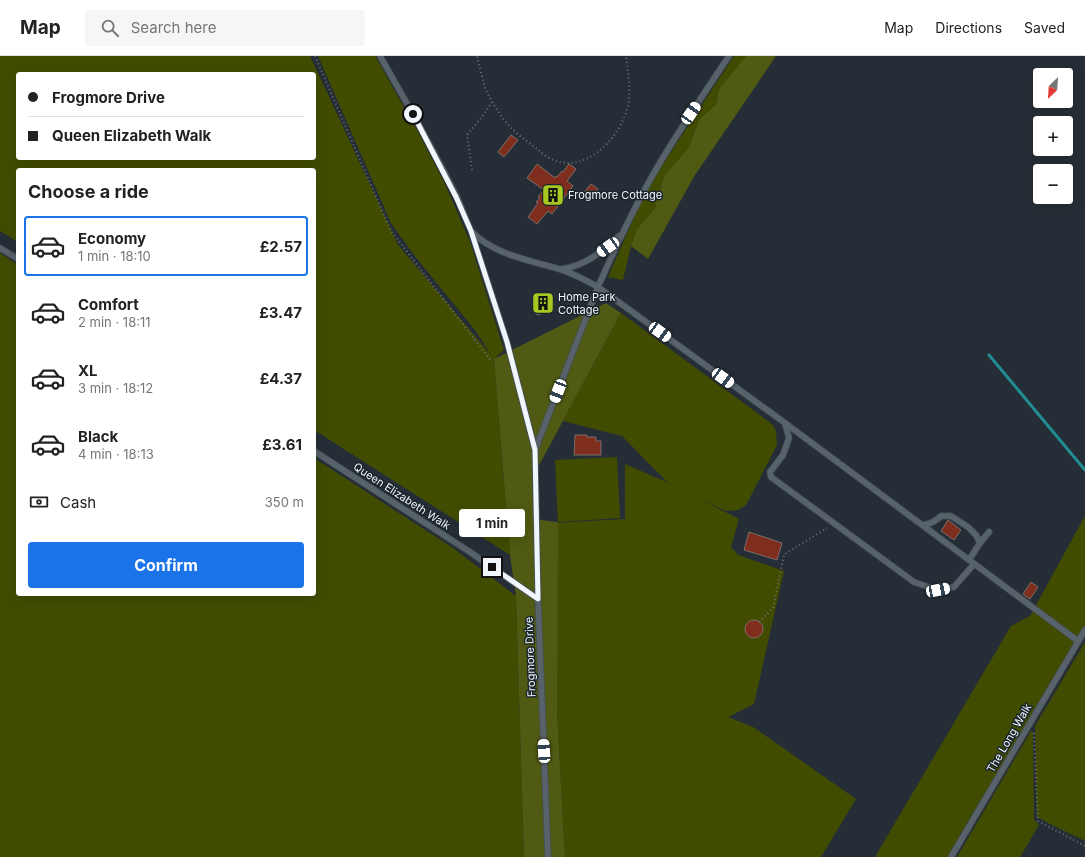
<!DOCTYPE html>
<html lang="en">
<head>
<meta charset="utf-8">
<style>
	:root { --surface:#fff; --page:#f6f6f6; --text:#222; --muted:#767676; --line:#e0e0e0; --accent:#1a73e8 }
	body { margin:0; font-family:Inter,sans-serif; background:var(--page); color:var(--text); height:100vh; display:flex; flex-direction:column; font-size:15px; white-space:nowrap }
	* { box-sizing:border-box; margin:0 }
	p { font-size:13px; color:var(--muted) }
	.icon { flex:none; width:22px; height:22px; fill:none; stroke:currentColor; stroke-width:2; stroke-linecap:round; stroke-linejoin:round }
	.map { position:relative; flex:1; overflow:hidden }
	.sheet { position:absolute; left:16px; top:112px; width:300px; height:428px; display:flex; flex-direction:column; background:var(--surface); border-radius:4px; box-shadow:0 4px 16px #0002 }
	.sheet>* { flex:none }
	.top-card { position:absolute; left:16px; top:16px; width:300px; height:88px; border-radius:4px; box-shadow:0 4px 16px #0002; display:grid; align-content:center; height:88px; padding:0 12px; background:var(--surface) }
	.needle { width:26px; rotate:205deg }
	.fabs { position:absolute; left:1033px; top:12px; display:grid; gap:8px }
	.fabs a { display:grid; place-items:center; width:40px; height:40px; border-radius:4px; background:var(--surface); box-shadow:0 4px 16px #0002; font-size:20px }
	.end { position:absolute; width:18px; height:18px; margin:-9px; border:5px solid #f0f6fb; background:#111; box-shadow:0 0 0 2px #111 }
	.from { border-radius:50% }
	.bubble { position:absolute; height:28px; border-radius:4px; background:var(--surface); box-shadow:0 4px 16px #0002; font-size:13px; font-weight:700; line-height:28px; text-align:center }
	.car { position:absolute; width:12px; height:24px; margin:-12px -6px; border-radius:5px; box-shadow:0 0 3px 1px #0007; background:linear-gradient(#fff 24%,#345 0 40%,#fff 0 76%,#345 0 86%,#fff 0) }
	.top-card b { display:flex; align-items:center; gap:14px; height:38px; font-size:15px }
	.top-card b+b { border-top:1px solid var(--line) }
	.top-card i { width:10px; height:10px; background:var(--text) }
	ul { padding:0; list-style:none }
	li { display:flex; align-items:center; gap:12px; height:60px; margin:0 8px 6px; padding:0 4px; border:2px solid transparent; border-radius:4px }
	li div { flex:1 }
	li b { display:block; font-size:15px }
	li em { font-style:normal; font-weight:700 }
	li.active { border-color:var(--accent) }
	li>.icon { width:36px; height:36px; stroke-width:1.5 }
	h2 { padding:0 12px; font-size:18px; line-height:48px }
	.pay { display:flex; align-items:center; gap:10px; height:44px; padding:0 12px; font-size:15px }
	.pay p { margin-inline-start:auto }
	.button { display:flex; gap:8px; margin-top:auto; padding:8px 12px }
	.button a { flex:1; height:46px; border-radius:4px; background:var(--accent); color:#fff; font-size:16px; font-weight:700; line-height:46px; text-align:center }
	header { display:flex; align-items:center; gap:24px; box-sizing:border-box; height:56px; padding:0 20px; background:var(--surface); border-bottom:1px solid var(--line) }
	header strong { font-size:19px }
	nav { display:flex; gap:22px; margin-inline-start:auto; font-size:14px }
	.search { width:280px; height:36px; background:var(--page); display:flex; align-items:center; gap:10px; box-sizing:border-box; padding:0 14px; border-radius:4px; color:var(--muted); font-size:15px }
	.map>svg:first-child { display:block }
	.green { fill:#424c00; fill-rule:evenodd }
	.forest { fill:#505a12 }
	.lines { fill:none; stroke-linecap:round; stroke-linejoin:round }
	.stream { stroke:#218e93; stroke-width:3 }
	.building { fill:#7f2e1d; stroke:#7c6d6a }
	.service-casing { stroke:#444d52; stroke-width:7 }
	.path { stroke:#6c737a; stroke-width:2; stroke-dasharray:1 3; stroke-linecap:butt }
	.service { stroke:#57626a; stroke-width:5.5 }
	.route { stroke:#f0f6fb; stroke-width:5 }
	.labels { text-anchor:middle; stroke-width:3; stroke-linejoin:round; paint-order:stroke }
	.poi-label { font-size:11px; fill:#f0f6fb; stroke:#1b252c; text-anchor:start }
	.street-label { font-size:11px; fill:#f0f6fb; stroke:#1b252c }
</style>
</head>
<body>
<header>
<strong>Map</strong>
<div class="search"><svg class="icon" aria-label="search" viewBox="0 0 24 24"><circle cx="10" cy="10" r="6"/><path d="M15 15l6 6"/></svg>Search here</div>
<nav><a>Map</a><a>Directions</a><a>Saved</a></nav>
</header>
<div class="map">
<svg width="1085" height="801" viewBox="0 0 1085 801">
	<rect width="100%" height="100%" fill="#252e36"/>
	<path class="green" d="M 0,0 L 310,0 L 398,189 L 491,299 L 475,274 L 414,199 L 391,167 L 318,0 L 375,0 L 417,74 L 445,128 L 470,186 L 504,294 L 494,303 L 510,499 L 314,374 L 314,114 L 18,114 L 18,186 L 0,175 ZM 18,18 L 314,18 L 314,102 L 18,102 Z
		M 734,0 L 746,0 L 719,33 L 716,48 L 699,64 L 689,91 L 664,120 L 655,152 L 637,173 L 631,190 L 623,224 L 608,221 L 646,134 Z
		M 0,197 L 18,209 L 18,538 L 314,538 L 314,402 L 453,492 L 516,540 L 524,801 L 0,801 Z
		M 621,257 L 772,368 L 776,375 L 777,389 L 746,449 L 738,454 L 726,455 L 700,443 L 739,463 L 731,491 L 738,499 L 784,515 L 754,648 L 728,661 L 753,671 L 856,743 L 821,801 L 565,801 L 557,656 L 555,467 L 625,463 L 625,408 L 671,428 L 666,425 L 622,380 L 563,365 Z
		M 617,401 L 620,462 L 558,466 L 555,404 Z
		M 1085,460 L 1085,569 L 947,801 L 875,801 L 1011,570 L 1030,560 Z
		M 1085,586 L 1085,785 L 1054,770 L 1037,761 L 1035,670 Z
		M 1031,675 L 1033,676 L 1034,763 L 1039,769 L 1020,801 L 957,801 Z"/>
	<path class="forest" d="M 746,0 L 776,0 L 695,119 L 648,203 L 631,190 L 637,173 L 655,152 L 664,120 L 689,91 L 699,64 L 716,48 L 719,33 Z
		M 606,247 L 621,257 L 537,413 L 540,464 L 558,466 L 557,656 L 565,801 L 524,801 L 516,540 L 510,499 L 494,303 Z"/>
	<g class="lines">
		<path class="stream" d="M 989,299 L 1085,414"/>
	</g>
	<path class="building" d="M 511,79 L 518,84 L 504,101 L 498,96 Z
		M 537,108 L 555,122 L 556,120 L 557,121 L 562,115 L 563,116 L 569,108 L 576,113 L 567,125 L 573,130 L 552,158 L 548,155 L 537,168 L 528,161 L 538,147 L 536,146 L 540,142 L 538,141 L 544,134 L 527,122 Z
		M 591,128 L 598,133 L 588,146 L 581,140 Z
		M 550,238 L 554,249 L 552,250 L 553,254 L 537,259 L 533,245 L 537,243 L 537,242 Z
		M 575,379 L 587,379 L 587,381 L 596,381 L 596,385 L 601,385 L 601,399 L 574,399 Z
		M 948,464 L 961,474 L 954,484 L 941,475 Z
		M 749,476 L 782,487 L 777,504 L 744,494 Z
		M 1031,526 L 1038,531 L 1030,543 L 1023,538 Z
		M745 573a9 9 0 1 1 18 0a9 9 0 1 1-18 0Z"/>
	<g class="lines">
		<g class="service-casing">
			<path id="service" d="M 380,0 L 413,58 L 441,110 L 457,141 L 471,175 L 507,286 L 535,394 L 538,543 L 548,801
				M 729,0 C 705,36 680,73 658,110 C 635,149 616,190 598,231 L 785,367 L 1078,585
				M 472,176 C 495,199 529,204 559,213 C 573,217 585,224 598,231 L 535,394
				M 0,192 L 18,203
				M 562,213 C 585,210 604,195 619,180
				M 785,367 L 789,382 L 783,399 L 770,416 L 771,421 L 914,526 L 937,534 L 954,531 L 974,508
				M 314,395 L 470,496 L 538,543
				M 923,469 C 931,468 936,465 941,460 L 951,460 L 968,471 L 976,479 L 980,487 L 969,504
				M 980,487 L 989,476
				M 951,801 L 1085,574"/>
		</g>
		<path class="path" d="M 315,0 L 391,175 L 492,306
			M 492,46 C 498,55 504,65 512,73 C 519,80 528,86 536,92 C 541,96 547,102 554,104 C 588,118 622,79 628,49 C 631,32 628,16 626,0
			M 472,114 L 467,79 L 482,61 L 492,46 L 485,32 L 477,0
			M 759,566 L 773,552 L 784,499 L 788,496 L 827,472
			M 1034,677 L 1038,765 L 1085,790"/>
		<use href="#service" class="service"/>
	</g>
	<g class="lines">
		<path class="route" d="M 413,58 L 456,141 L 471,175 L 507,286 L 535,394 L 538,543 L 492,511"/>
	</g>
	<defs>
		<g id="building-square" transform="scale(1.15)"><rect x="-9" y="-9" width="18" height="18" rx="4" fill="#a6c821" stroke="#1b252c"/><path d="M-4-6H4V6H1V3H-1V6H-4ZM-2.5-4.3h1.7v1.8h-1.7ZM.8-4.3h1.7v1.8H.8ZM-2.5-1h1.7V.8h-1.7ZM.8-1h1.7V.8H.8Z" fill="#111"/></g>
	</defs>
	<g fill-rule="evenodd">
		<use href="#building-square" x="553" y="139"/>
		<use href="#building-square" x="543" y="247"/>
	</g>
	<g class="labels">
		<g class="poi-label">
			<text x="568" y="143">Frogmore Cottage</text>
			<text x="558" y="245">Home Park<tspan x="558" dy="13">Cottage</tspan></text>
		</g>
		<g class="street-label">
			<text transform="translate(402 440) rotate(33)" y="4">Queen Elizabeth Walk</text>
			<text transform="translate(530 601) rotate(-92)" y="4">Frogmore Drive</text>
			<text transform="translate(1009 682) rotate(-60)" y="4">The Long Walk</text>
		</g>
	</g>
</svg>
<div class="fabs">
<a><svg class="needle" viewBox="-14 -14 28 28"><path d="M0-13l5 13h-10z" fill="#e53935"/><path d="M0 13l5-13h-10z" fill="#767676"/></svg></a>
<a>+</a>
<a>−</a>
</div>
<i class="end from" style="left:413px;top:58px"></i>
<i class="end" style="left:492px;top:511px"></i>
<div class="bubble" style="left:459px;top:453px;width:66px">1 min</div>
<i class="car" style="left:691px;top:57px;rotate:34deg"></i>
<i class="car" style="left:608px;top:191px;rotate:235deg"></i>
<i class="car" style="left:660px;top:276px;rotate:126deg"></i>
<i class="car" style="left:723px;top:322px;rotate:126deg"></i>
<i class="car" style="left:558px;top:335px;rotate:201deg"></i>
<i class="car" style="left:938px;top:534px;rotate:79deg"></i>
<i class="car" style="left:544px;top:695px;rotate:357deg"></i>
<div class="top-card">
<b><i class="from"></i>Frogmore Drive</b>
<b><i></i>Queen Elizabeth Walk</b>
</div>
<section class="sheet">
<h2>Choose a ride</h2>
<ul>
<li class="active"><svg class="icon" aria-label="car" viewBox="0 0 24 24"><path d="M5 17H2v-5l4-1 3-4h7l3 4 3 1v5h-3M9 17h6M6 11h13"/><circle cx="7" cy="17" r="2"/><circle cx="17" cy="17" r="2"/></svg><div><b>Economy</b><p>1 min · 18:10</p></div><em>£2.57</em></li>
<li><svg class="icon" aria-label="car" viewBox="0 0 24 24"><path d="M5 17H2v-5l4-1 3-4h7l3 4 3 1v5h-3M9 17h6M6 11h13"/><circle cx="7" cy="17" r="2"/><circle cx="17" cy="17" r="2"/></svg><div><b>Comfort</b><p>2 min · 18:11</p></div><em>£3.47</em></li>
<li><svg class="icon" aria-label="car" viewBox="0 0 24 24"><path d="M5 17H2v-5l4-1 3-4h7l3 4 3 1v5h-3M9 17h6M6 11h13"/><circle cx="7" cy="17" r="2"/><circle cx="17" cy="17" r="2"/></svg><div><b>XL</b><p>3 min · 18:12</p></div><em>£4.37</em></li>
<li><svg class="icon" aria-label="car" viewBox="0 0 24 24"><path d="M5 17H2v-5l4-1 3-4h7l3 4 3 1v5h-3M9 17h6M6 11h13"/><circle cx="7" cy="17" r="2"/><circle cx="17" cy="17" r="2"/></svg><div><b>Black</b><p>4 min · 18:13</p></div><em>£3.61</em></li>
</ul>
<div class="pay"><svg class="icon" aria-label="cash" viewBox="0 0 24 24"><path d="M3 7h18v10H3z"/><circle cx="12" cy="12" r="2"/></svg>Cash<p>350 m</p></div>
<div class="button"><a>Confirm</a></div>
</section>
</div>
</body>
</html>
